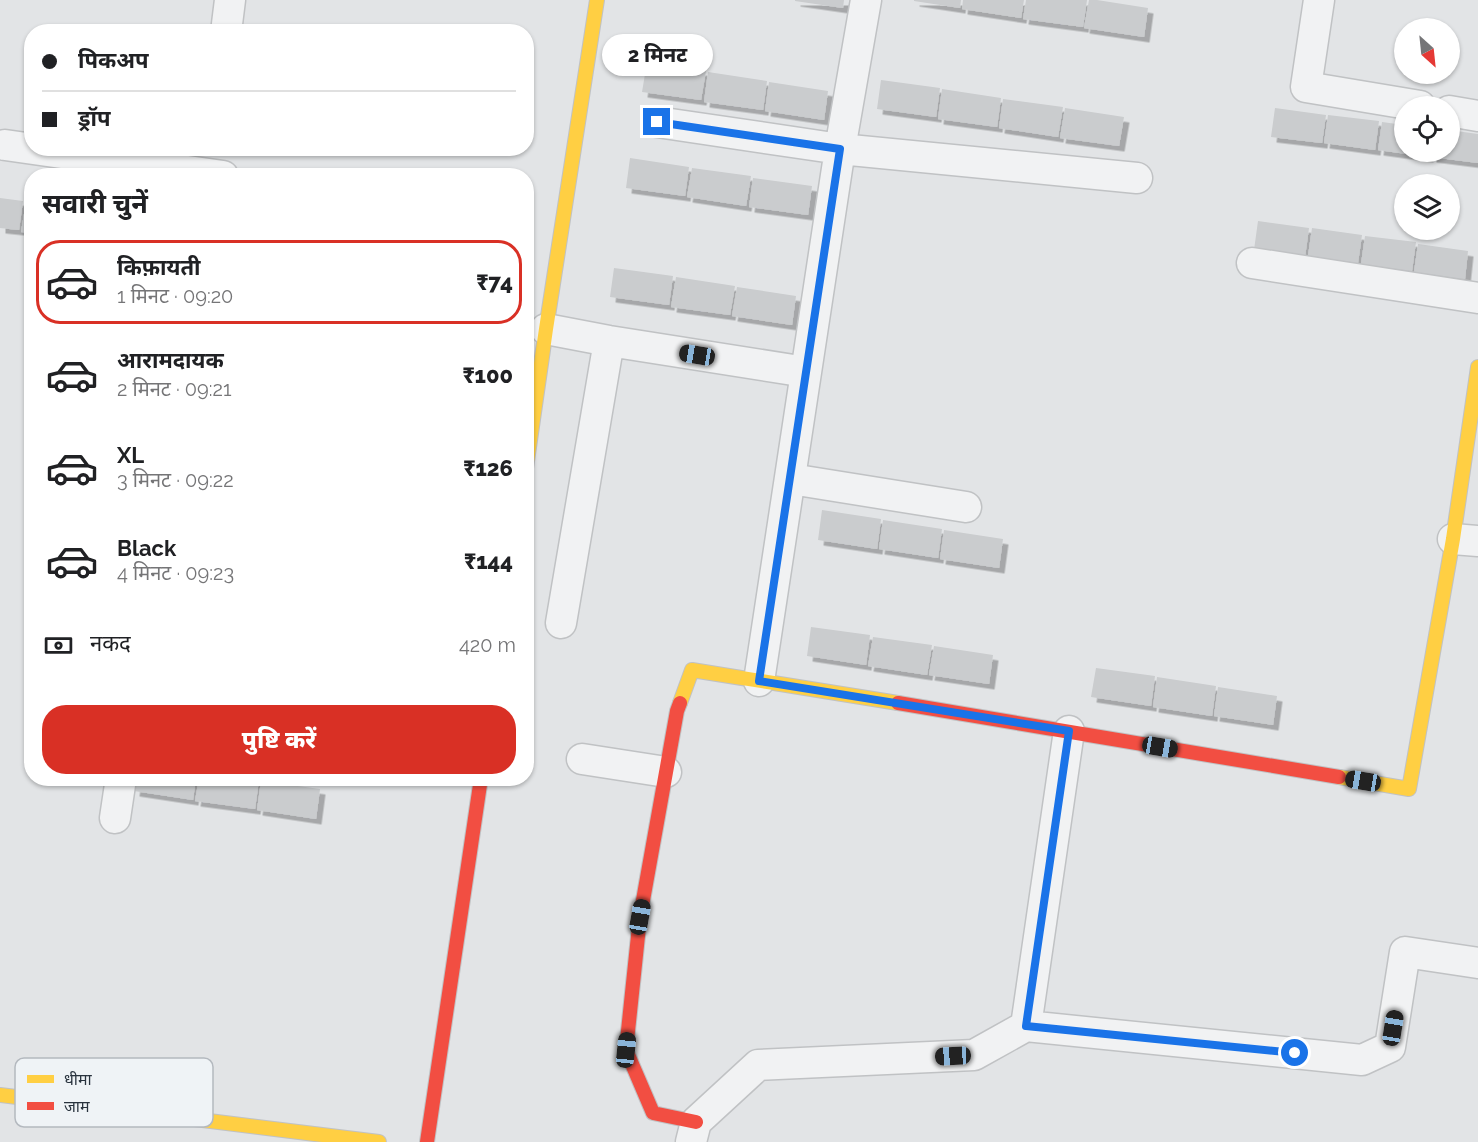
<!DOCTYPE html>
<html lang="hi">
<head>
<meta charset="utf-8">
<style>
	:root { --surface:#fff; --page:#f2f2f2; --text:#202124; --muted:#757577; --line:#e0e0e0; --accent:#d93025 }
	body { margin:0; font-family:Raleway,"Noto Sans Devanagari",sans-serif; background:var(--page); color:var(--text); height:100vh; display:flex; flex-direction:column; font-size:22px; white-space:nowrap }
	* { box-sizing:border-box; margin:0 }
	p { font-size:20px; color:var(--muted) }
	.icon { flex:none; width:33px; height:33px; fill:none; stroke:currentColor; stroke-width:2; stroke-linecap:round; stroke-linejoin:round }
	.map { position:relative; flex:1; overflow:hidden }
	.sheet { position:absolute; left:24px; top:168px; width:510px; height:618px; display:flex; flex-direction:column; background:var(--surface); border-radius:24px; box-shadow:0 2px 4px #0004 }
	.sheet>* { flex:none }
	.hud { position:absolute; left:24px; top:24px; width:510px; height:132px; border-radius:24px; box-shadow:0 2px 4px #0004; display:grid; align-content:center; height:132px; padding:0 18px; background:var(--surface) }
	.needle { width:39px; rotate:153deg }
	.controls { position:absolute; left:1394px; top:18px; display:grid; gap:12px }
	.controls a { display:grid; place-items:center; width:66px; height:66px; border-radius:50%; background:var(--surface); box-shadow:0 2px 4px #0004; font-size:30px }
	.end { position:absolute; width:27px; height:27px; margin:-14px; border:8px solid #1a73e8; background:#fff; box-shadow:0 0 0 3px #fff }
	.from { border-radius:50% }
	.bubble { position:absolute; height:42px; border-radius:21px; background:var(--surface); box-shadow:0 2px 4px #0004; font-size:20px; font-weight:800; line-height:42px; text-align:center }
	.car { position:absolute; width:18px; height:36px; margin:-18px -9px; border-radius:8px; box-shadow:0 0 4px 2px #0007; background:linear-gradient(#222 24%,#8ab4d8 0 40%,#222 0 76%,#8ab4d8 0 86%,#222 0) }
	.hud b { display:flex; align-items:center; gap:21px; height:57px; font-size:22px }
	.hud b+b { border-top:2px solid var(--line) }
	.hud i { width:15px; height:15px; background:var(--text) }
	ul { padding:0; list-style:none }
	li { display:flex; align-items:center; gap:18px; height:84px; margin:0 12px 9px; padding:0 6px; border:3px solid transparent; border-radius:24px }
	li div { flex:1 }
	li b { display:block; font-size:22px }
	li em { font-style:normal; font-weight:800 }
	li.active { border-color:var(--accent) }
	li>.icon { width:54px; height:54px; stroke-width:1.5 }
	h2 { padding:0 18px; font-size:27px; line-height:72px }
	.pay { display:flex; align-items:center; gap:15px; height:66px; padding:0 18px; font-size:22px }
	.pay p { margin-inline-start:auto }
	.cta { display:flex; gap:12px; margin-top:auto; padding:12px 18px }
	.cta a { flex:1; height:69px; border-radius:24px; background:var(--accent); color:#fff; font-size:24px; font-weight:800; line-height:69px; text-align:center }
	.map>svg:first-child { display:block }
	.building { fill:#caccce; filter:url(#shadow) }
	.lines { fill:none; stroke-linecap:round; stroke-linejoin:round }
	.street-casing { stroke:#c0c2c4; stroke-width:33 }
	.slow-casing { stroke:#c0c2c4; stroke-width:16 }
	.jam-casing { stroke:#c0c2c4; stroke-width:16 }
	.street { stroke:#f1f2f3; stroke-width:30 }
	.slow { stroke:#ffcf43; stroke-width:14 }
	.jam { stroke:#f24e42; stroke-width:14 }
	.route { stroke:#1a73e8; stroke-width:8 }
	.key { fill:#eff3f6; stroke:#b4b9bf; stroke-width:1.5 }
	.key-label { font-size:16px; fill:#29333e }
</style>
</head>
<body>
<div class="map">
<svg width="1478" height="1142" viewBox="0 0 1478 1142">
	<defs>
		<filter id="shadow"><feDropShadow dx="5.5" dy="5.5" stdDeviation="0" flood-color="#0004"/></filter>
	</defs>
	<rect width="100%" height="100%" fill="#e2e4e6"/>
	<path class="building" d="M 795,0 L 844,0 L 843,8 L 795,1 Z
		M 914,0 L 961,0 L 960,8 L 914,1 Z
		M 963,0 L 1024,0 L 1021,18 L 962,9 Z
		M 1026,0 L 1087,0 L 1083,27 L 1023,19 Z
		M 1089,0 L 1097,0 L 1148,8 L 1144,37 L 1084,28 Z
		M 647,62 L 706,71 L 701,100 L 642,92 Z
		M 708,72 L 767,81 L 763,110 L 704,102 Z
		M 881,80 L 940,88 L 936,117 L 877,109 Z
		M 769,82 L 828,91 L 824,120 L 765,111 Z
		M 942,89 L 1001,98 L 997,127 L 938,119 Z
		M 1003,99 L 1063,107 L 1058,137 L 999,128 Z
		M 1065,108 L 1124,117 L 1119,146 L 1060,138 Z
		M 1275,108 L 1326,115 L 1322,143 L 1271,137 Z
		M 1328,115 L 1379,121 L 1375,150 L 1324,143 Z
		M 1382,122 L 1404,125 L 1404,152 L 1429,152 L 1428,157 L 1378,150 Z
		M 1449,130 L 1478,134 L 1478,163 L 1431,157 L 1431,152 L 1449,152 Z
		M 630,158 L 689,167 L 685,196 L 626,188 Z
		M 692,168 L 751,176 L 746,206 L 687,197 Z
		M 753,178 L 812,186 L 808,215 L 749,207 Z
		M 0,198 L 23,201 L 19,230 L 0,228 Z
		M 26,202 L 32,203 L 32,233 L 21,232 Z
		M 1258,221 L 1309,228 L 1305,257 L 1254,250 Z
		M 1312,228 L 1362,235 L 1358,263 L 1308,256 Z
		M 1365,236 L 1416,242 L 1412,271 L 1361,264 Z
		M 1418,244 L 1468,251 L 1465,279 L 1414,272 Z
		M 614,268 L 673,276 L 669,305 L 610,297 Z
		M 676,277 L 735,286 L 730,315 L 671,307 Z
		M 737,287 L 796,296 L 792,325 L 732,316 Z
		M 822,510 L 881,519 L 877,549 L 818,540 Z
		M 883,520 L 942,529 L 938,558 L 879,549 Z
		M 944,530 L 1003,539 L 999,568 L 940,559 Z
		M 811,627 L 870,635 L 866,665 L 807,656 Z
		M 873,637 L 932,645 L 927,675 L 868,666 Z
		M 934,646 L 993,655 L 989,684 L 929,675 Z
		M 1096,668 L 1155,676 L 1151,706 L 1091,697 Z
		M 1157,677 L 1216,686 L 1212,716 L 1153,707 Z
		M 1218,687 L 1277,696 L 1273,725 L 1214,716 Z
		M 136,778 L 196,778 L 193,800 L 134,791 Z
		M 199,778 L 250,778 L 259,780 L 255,809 L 195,801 Z
		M 261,781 L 320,789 L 316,819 L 257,810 Z"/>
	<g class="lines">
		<g class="street-casing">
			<path id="street" d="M 1319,0 L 1306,87 L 1420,106
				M 226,32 L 230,0
				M 1449,111 L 1478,116
				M 657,122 L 840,149 L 1137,178
				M 5,145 L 223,176
				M 1252,263 L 1478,298
				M 546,329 L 609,341 L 806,372
				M 791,479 L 966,507
				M 1453,539 L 1478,541
				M 561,623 L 609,341
				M 759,681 L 840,149 L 866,0
				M 582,759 L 666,772
				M 115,818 L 121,778
				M 1026,1026 L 1069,731
				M 691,1142 L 696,1122 L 758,1065 L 974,1055 L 1026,1026 L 1362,1060 L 1390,1047 L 1405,952 L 1478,963"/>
		</g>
		<g class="slow-casing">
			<path id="slow" d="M 526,468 L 546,329 L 597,0
				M 680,703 L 692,670 L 898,703
				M 1339,777 L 1409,789 L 1453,539 L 1478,367
				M 0,1095 L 379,1142"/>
		</g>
		<g class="jam-casing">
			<path id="jam" d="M 680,703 L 677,711 L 640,917 L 626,1050 L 653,1113 L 696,1122
				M 898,703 L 1339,777
				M 427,1142 L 481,778"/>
		</g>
		<use href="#street" class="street"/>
		<use href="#slow" class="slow"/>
		<use href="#jam" class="jam"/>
	</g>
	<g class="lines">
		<path class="route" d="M 657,122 L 840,149 L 759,681 L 1069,731 L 1026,1026 L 1295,1053"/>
	</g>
	<rect x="15" y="1058" width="198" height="69" rx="9" class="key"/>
	<rect x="27" y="1075" width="27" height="8" fill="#ffcf43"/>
	<rect x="27" y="1102" width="27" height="8" fill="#f24e42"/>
	<g class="key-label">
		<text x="64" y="1085">धीमा</text>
		<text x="64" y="1112">जाम</text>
	</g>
</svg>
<div class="controls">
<a><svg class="needle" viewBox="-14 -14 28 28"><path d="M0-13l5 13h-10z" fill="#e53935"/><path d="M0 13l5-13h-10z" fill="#757577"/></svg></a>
<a><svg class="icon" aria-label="locate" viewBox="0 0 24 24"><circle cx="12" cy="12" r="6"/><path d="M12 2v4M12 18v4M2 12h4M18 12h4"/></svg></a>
<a><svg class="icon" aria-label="layers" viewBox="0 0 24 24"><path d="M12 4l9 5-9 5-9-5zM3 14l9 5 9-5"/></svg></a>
</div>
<i class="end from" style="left:1295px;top:1053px"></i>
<i class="end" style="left:657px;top:122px"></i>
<div class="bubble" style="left:602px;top:34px;width:111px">2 मिनट</div>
<i class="car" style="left:697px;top:355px;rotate:279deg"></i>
<i class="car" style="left:1160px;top:747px;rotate:100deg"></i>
<i class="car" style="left:1363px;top:781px;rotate:279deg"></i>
<i class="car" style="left:640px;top:917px;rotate:10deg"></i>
<i class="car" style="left:1393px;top:1028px;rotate:9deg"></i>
<i class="car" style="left:626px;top:1050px;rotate:6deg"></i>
<i class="car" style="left:953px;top:1056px;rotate:267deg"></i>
<div class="hud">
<b><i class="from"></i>पिकअप</b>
<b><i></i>ड्रॉप</b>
</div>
<section class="sheet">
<h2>सवारी चुनें</h2>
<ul>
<li class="active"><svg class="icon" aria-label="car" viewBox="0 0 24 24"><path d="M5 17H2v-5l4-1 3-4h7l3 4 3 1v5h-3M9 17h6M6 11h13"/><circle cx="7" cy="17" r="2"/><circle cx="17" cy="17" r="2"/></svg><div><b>किफ़ायती</b><p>1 मिनट · 09:20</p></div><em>₹74</em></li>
<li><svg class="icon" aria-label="car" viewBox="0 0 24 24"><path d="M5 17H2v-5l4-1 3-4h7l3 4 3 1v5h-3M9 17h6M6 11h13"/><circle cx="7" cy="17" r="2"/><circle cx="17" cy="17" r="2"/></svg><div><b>आरामदायक</b><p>2 मिनट · 09:21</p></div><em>₹100</em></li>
<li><svg class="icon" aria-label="car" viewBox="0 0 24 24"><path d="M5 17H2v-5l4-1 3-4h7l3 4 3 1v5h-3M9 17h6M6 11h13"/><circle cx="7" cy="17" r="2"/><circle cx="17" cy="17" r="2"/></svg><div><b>XL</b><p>3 मिनट · 09:22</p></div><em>₹126</em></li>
<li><svg class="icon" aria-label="car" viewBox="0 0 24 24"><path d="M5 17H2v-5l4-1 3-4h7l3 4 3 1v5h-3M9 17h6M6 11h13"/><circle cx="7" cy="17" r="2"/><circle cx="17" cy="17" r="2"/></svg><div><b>Black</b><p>4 मिनट · 09:23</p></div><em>₹144</em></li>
</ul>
<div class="pay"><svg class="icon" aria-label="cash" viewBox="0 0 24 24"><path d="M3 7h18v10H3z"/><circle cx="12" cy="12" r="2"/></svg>नकद<p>420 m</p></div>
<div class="cta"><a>पुष्टि करें</a></div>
</section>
</div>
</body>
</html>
